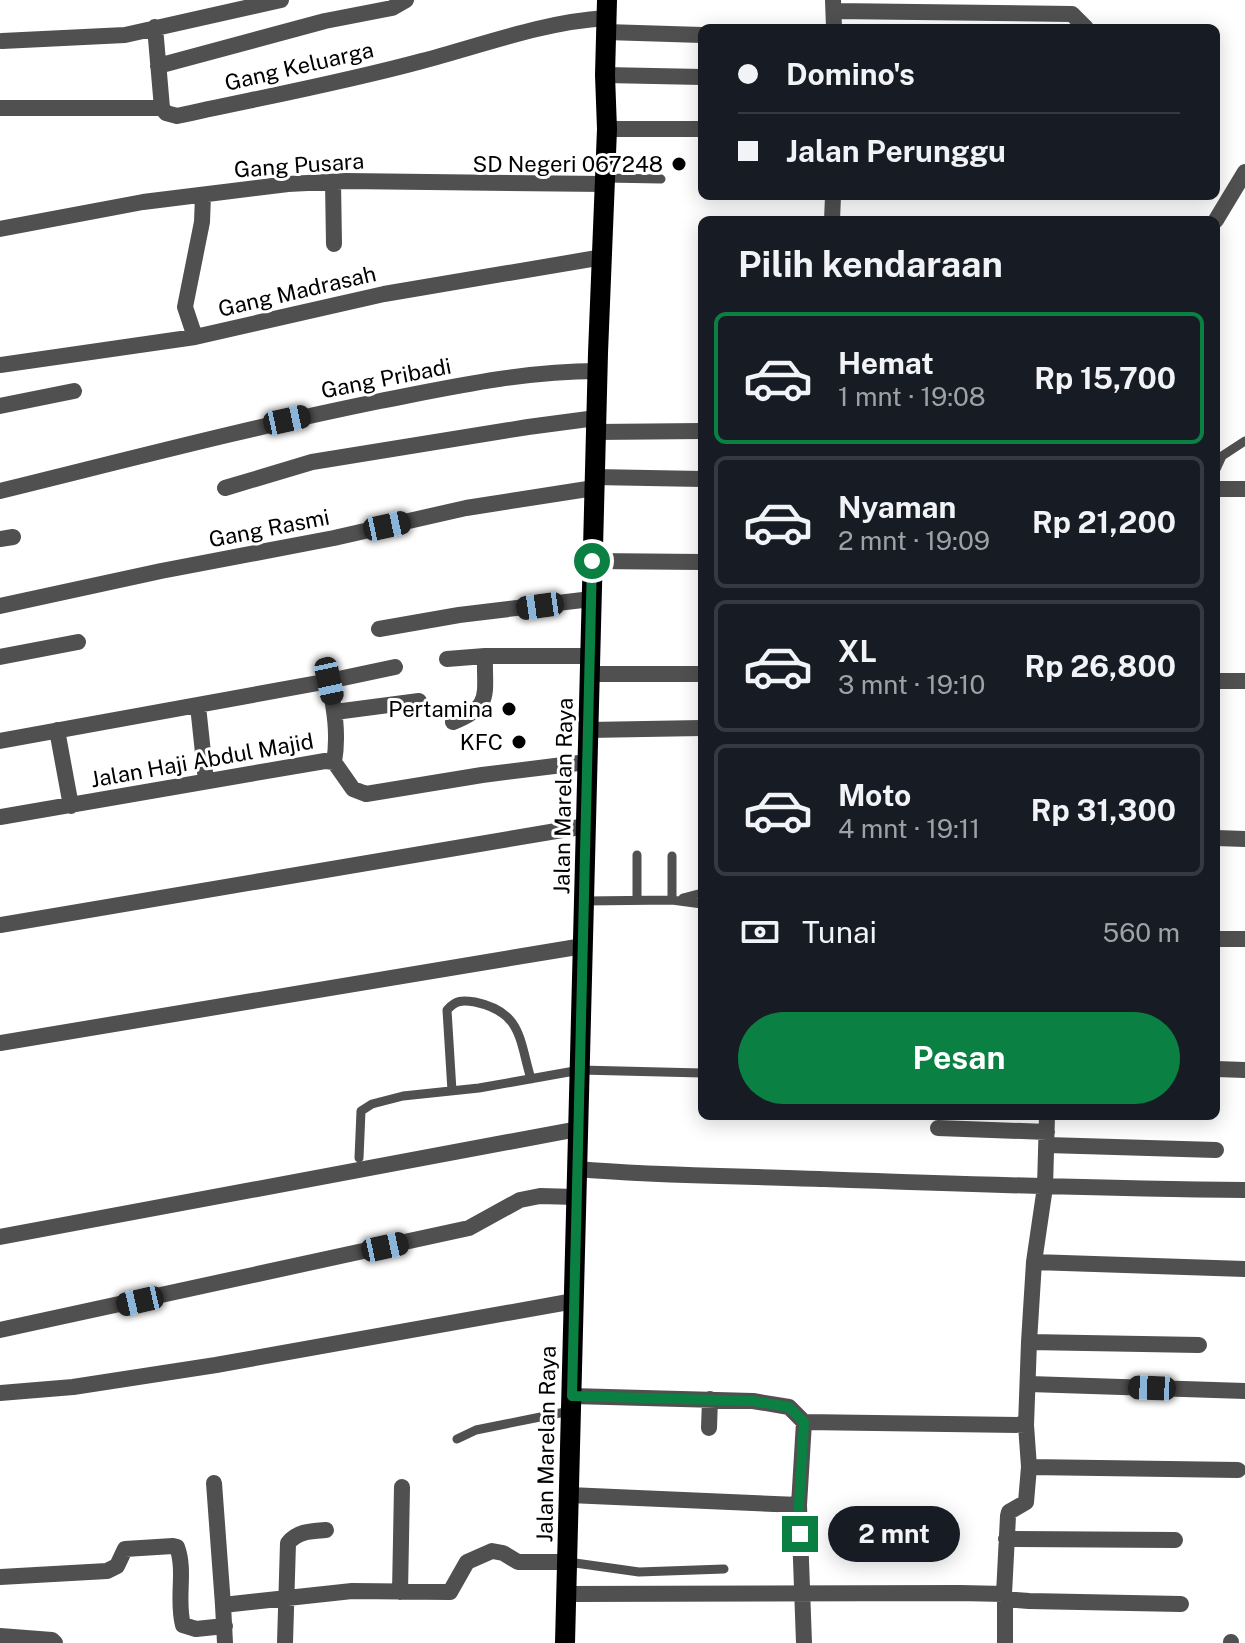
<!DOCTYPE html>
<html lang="id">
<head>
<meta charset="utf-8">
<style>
	:root { --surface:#171b24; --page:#242831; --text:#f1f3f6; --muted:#9ea1a6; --line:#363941; --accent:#0b8043 }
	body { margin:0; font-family:"Public Sans",sans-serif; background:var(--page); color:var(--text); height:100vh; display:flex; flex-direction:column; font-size:30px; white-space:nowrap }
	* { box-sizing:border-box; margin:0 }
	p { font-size:26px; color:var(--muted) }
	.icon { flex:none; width:44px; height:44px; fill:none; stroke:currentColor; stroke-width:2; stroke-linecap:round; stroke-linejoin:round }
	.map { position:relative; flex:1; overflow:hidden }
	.side { position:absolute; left:698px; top:216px; width:522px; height:904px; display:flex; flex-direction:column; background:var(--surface); border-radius:12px; box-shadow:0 4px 20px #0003 }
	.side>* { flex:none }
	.banner { position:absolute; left:698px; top:24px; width:522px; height:176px; border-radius:12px; box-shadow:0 4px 20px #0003; display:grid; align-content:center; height:176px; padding:0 40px; background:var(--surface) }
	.end { position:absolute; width:36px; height:36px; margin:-18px; border:10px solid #0b8043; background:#fff; box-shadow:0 0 0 4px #fff }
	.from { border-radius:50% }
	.bubble { position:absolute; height:56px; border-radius:28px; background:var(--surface); box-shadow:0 4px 20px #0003; font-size:26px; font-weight:700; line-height:56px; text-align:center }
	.car { position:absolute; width:24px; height:48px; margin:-24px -12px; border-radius:10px; box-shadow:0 0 6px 2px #0007; background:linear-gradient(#222 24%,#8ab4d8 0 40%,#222 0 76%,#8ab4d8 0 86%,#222 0) }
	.banner b { display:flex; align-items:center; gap:28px; height:76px; font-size:30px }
	.banner b+b { border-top:2px solid var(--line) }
	.banner i { width:20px; height:20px; background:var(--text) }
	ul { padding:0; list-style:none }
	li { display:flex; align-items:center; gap:24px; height:132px; margin:0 16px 12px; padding:0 24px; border:4px solid var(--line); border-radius:12px }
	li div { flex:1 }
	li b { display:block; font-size:30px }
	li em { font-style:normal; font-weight:700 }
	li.on { border-color:var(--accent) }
	li>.icon { width:72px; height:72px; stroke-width:1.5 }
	h2 { padding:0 40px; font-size:36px; line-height:96px }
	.pay { display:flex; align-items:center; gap:20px; height:88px; padding:0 40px; font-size:30px }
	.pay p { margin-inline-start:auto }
	.button { display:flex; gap:16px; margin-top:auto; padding:16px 40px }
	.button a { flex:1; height:92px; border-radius:48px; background:var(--accent); color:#fff; font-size:32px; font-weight:700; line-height:92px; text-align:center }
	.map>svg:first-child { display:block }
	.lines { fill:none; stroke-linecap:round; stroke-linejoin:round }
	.service { stroke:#505050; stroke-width:9 }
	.minor { stroke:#505050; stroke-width:16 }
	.primary { stroke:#000; stroke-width:20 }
	.route { stroke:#0b8043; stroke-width:10 }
	.poi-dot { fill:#000; stroke:#fff; stroke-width:3 }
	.labels { text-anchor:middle; stroke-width:6; stroke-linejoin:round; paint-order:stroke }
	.street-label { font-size:22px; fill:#000; stroke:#fff }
	.poi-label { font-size:22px; fill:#000; stroke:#fff; text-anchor:end }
</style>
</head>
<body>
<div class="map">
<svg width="1245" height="1643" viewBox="0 0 1245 1643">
	<rect width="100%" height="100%" fill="#fff"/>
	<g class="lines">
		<path class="service" d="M 605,178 L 661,179
			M 1216,469 L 1222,456 L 1245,441
			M 637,855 L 637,900
			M 672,856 L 672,900
			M 683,898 L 702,893
			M 584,901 L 672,900 L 702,904
			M 452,1091 L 447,1010 C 456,1000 462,1000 475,1002 C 522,1012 519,1039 531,1079
			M 359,1158 L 361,1111 L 372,1104 L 403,1096 L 479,1088 L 580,1070 L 702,1073
			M 457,1439 L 476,1430 L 570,1411
			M 568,1562 L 639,1572 L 724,1569"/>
		<path class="minor" d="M 833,0 L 834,28
			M 834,11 L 1072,14 L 1086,28
			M 155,27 L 162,108
			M 606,32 L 702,35
			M 2,41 L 125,35 L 281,0
			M 158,66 L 325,21 L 392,8 L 406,0
			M 605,75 L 702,77
			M 0,108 L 162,108 L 166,113 L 177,116 C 259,98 341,83 422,61 C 483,45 543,22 606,18
			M 607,129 L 702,129
			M 333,182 L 334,244
			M 832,220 L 833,196
			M 1216,220 L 1245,172
			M 0,229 L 143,202 L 288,184 L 346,181 L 605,184
			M 195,337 L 185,307 L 202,222 L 203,195
			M 0,365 L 195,337 L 384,294 L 603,257
			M 0,406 L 74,391
			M 596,432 L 702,431
			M 594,477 L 702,479
			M 225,488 L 312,462 L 528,427 L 596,418
			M 1216,489 L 1245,489
			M 0,491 C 126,460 252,427 380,401 C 452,387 524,371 597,371
			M 0,539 L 13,537
			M 592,561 L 702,562
			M 0,606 L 161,571 L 334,538 L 466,508 L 594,488
			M 379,629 L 459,615 L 591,599
			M 0,657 L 78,642
			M 447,659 L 485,656 L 590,656
			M 590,674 L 702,674
			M 329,681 L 395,667
			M 1216,681 L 1245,681
			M 198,706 L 206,781
			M 335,712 L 419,701
			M 453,722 C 493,706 484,695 485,656
			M 57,730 L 71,806
			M 588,730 L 702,728
			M 0,741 L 329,681 C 334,708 339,734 334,762
			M 0,817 L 325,761 L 334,762 L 353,789 L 366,794 L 482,775 L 587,762
			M 1216,838 L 1245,839
			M 0,925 L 586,826
			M 1216,939 L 1245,939
			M 0,1043 L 583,946
			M 1216,1069 L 1245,1070
			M 938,1128 L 1047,1132
			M 1047,1145 L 1216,1150
			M 577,1169 C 658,1176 739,1176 820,1179 C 962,1184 1103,1189 1245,1190
			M 0,1237 L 578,1129
			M 1034,1262 L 1245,1269
			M 0,1330 L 469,1228 L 520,1200 L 540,1196 L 576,1197
			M 1029,1342 L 1199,1345
			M 1029,1384 L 1245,1391
			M 0,1393 L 73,1387 L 216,1365 L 574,1301
			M 572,1396 L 753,1401 L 789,1407 L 804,1422
			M 804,1422 L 1026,1425
			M 804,1422 L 799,1505 L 804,1643
			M 709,1428 L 710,1399
			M 1029,1467 L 1238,1470
			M 214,1483 L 223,1605
			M 569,1495 L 799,1505
			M 1006,1539 L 1175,1540
			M 0,1577 L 107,1571 L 117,1566 L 125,1549 L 173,1546 L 177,1547 C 186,1571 176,1600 183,1625 L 196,1629 L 225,1626
			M 400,1592 L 402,1487
			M 567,1594 L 960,1593 L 1004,1594 L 1005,1599 L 1029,1601 L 1181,1604
			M 1004,1594 L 1008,1516 L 1009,1512 L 1026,1502 L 1029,1467 L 1026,1425 L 1029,1342 L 1034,1262 L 1045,1187 L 1047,1116
			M 1005,1599 L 1005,1643
			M 0,1636 L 52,1640 L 55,1643
			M 225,1643 L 223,1605 L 352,1591 L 450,1592 L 467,1562 L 492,1551 L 503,1553 L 518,1562 L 567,1562
			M 285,1643 L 288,1543 C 298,1531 311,1531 326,1530
			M 1231,1643 L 1231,1642"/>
		<path class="primary" d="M 565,1643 L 598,353 L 607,129 L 605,75 L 607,0"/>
	</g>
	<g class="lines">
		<path class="route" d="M 592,561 L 572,1396 L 753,1401 L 789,1407 L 804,1422 L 799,1505 L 800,1534"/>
	</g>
	<g class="poi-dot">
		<circle cx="679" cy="164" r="8"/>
		<circle cx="509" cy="709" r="8"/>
		<circle cx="519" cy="742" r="8"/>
	</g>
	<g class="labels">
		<g class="street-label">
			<text transform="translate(299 66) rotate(-13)" y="8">Gang Keluarga</text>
			<text transform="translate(299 165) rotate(-4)" y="8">Gang Pusara</text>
			<text transform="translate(297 291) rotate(-13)" y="8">Gang Madrasah</text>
			<text transform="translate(386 378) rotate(-11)" y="8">Gang Pribadi</text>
			<text transform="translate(269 528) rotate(-11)" y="8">Gang Rasmi</text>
			<text transform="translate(202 760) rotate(-10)" y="8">Jalan Haji Abdul Majid</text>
			<text transform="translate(563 796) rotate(-89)" y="8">Jalan Marelan Raya</text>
			<text transform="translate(546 1444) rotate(-89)" y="8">Jalan Marelan Raya</text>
		</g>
		<g class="poi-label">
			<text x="663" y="172">SD Negeri 067248</text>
			<text x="493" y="717">Pertamina</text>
			<text x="503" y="750">KFC</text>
		</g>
	</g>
</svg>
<i class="end from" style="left:592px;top:561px"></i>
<i class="end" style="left:800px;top:1534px"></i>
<div class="bubble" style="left:828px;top:1506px;width:132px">2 mnt</div>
<i class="car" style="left:287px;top:420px;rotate:78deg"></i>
<i class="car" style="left:387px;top:526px;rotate:78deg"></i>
<i class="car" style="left:540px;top:606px;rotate:262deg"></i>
<i class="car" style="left:329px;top:681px;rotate:168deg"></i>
<i class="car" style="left:385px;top:1247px;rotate:78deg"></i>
<i class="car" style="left:140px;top:1301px;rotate:257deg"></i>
<i class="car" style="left:1152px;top:1388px;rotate:272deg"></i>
<div class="banner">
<b><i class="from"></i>Domino's</b>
<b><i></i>Jalan Perunggu</b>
</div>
<section class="side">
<h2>Pilih kendaraan</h2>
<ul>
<li class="on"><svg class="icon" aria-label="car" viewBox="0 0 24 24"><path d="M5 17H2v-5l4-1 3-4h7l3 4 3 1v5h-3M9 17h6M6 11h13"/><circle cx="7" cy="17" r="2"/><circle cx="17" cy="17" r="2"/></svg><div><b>Hemat</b><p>1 mnt · 19:08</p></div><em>Rp 15,700</em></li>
<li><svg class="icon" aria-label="car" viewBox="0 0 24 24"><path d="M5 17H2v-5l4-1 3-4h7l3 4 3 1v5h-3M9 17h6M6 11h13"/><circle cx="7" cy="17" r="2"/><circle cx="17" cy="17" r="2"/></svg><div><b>Nyaman</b><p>2 mnt · 19:09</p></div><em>Rp 21,200</em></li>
<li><svg class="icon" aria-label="car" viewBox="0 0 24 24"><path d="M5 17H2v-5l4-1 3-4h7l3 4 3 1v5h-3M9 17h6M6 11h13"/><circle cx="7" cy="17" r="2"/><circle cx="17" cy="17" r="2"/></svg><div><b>XL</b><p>3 mnt · 19:10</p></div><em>Rp 26,800</em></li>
<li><svg class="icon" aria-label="car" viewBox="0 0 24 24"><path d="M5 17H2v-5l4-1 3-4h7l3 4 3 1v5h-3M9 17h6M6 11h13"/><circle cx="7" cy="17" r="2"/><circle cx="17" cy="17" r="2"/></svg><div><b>Moto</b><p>4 mnt · 19:11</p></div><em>Rp 31,300</em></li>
</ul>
<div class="pay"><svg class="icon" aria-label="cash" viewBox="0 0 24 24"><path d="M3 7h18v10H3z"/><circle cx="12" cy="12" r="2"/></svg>Tunai<p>560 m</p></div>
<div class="button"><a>Pesan</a></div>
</section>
</div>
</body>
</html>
